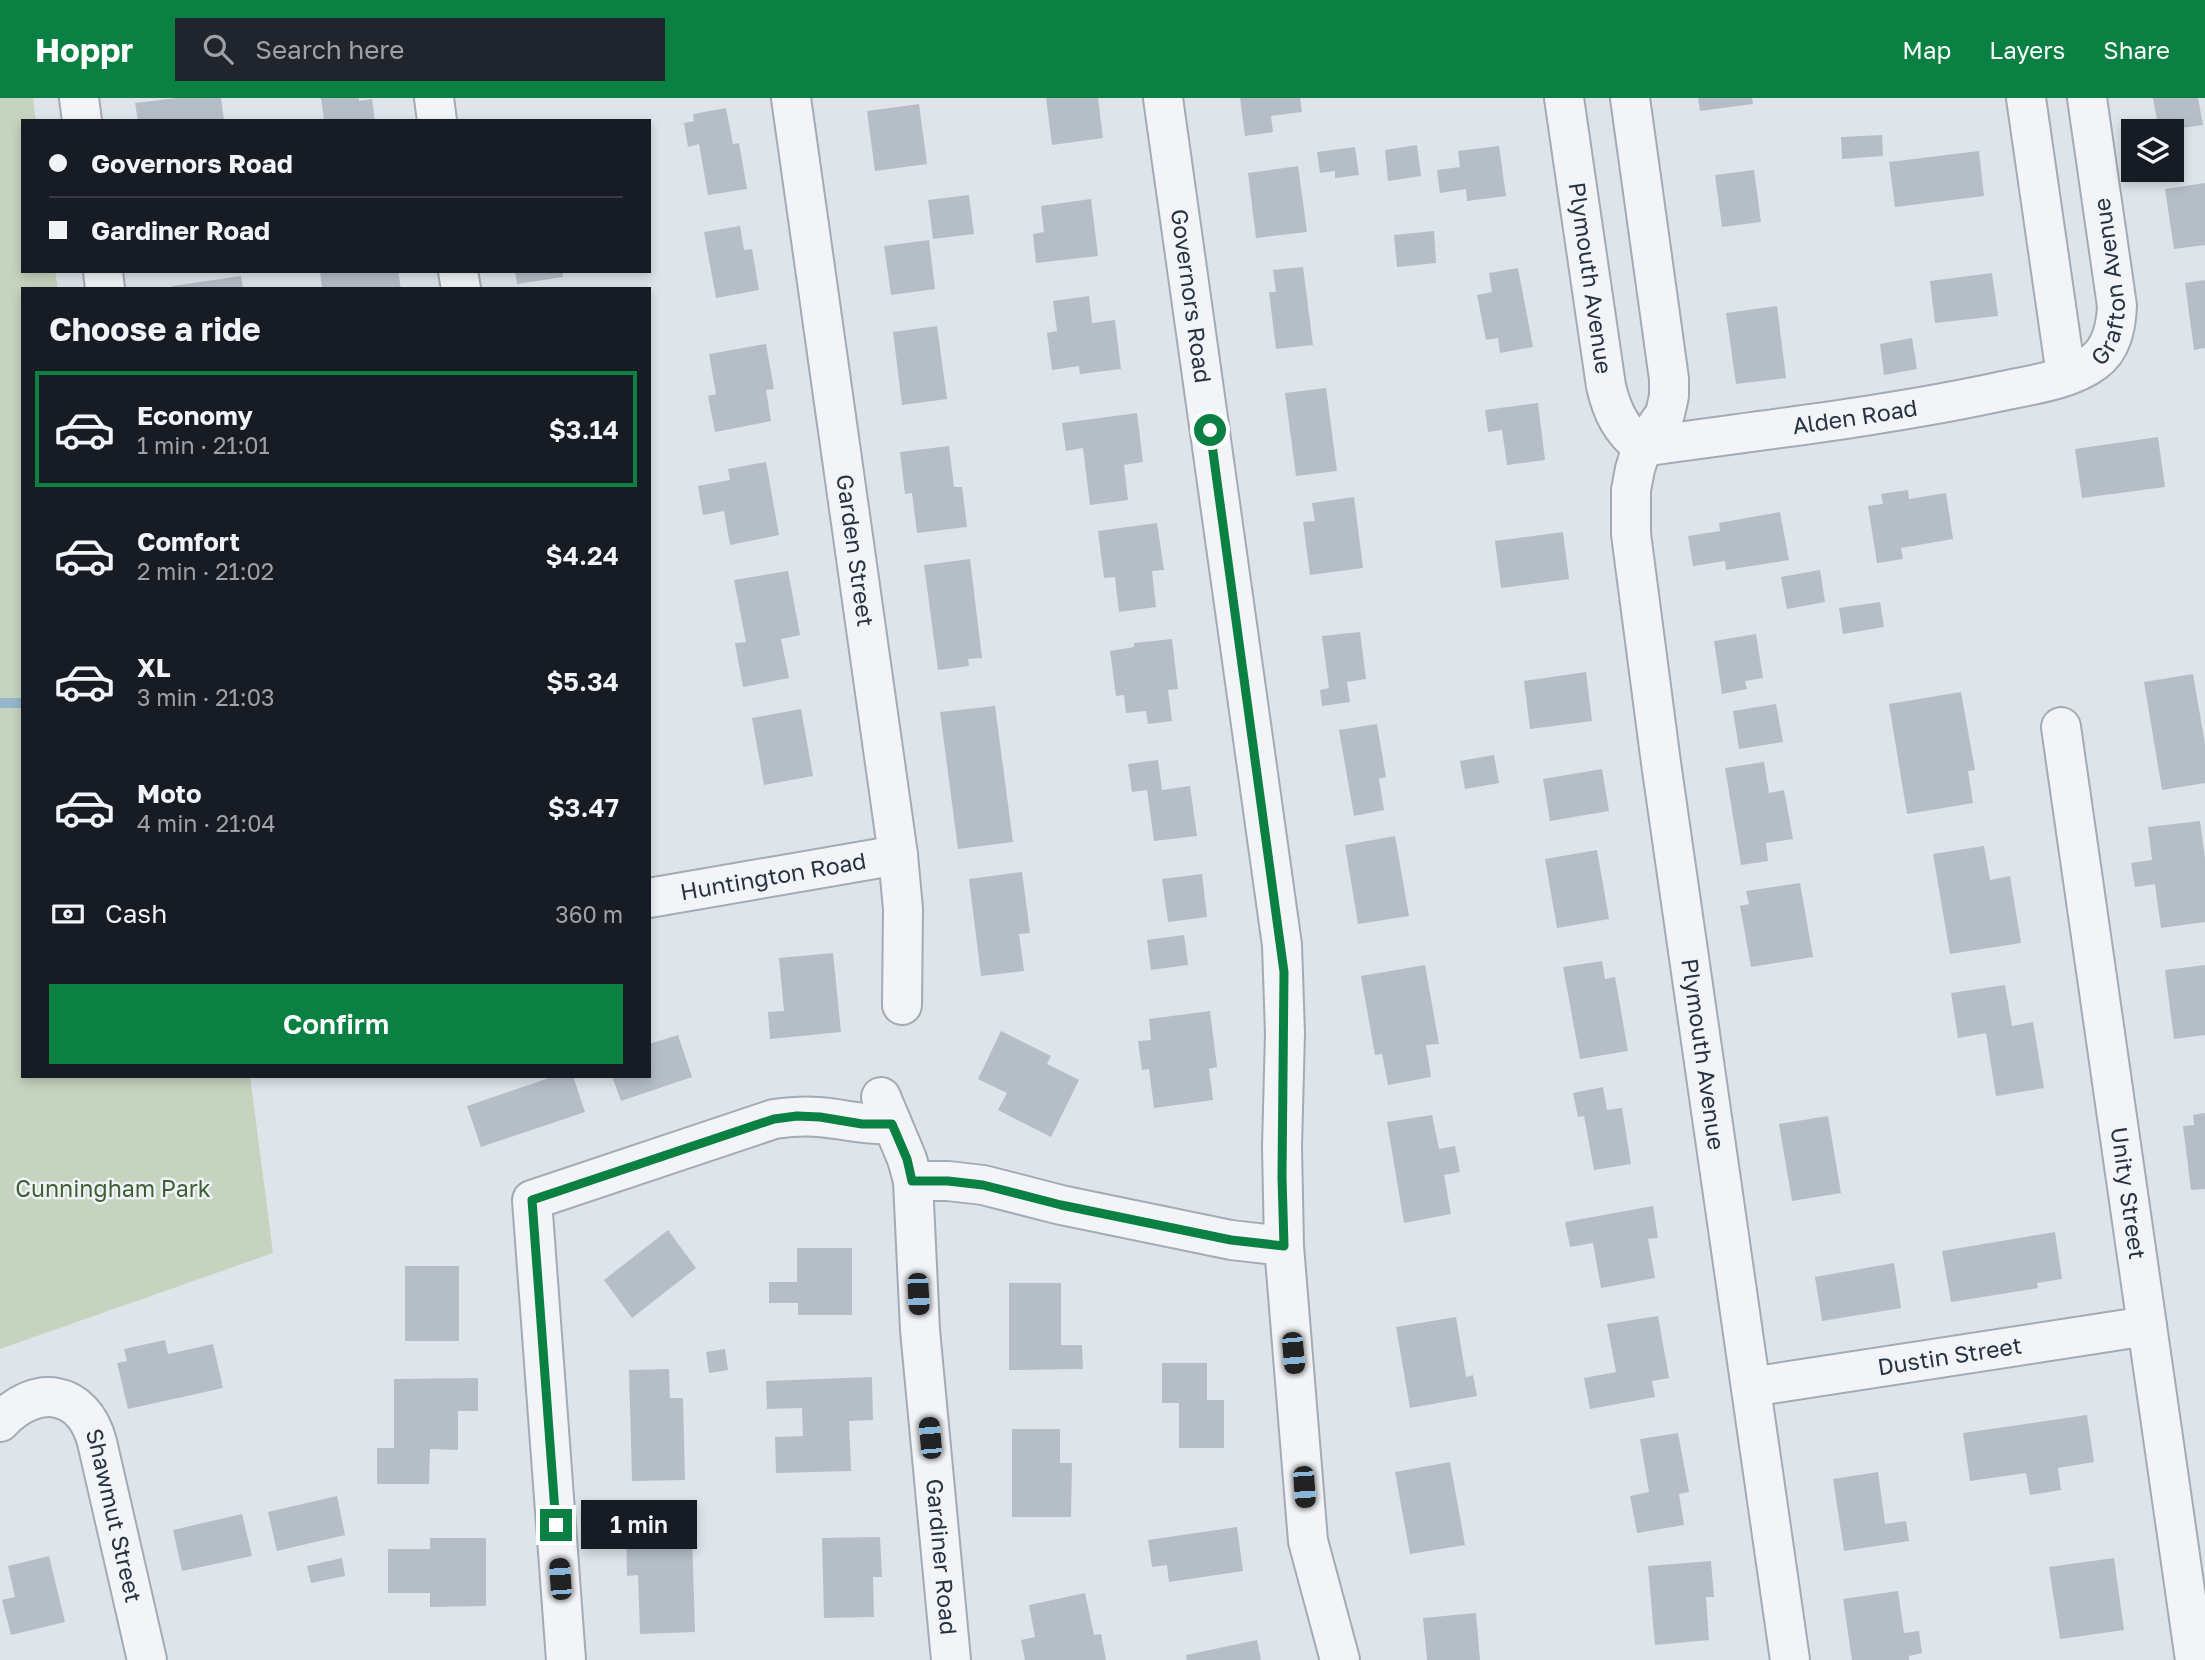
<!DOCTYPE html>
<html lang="en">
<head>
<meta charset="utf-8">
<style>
	:root { --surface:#171b24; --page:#20242c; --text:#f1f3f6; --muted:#9ea1a6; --line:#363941; --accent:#0b8043 }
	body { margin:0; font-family:"Golos Text",sans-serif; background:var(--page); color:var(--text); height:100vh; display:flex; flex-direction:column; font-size:26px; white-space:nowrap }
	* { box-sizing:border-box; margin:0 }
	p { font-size:23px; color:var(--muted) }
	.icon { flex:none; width:38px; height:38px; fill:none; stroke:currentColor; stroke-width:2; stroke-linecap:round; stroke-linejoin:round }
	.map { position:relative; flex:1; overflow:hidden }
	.details { position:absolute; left:21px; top:189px; width:630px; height:791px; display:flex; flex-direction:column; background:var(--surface); border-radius:0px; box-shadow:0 4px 10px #0003 }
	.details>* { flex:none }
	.guide { position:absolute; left:21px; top:21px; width:630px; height:154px; border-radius:0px; box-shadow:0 4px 10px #0003; display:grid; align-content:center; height:154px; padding:0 28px; background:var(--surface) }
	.fabs { position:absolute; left:2121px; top:21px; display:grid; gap:14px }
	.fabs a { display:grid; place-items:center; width:63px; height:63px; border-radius:0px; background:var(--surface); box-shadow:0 4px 10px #0003; font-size:35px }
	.end { position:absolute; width:32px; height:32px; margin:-16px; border:9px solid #0b8043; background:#fff; box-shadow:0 0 0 4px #fff }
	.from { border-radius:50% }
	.bubble { position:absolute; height:49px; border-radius:0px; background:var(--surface); box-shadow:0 4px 10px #0003; font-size:23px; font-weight:600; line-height:49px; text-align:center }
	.car { position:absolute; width:21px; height:42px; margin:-21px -10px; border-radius:9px; box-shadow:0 0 5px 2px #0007; background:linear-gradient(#222 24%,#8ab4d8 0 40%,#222 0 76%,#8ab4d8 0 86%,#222 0) }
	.guide b { display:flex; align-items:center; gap:24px; height:66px; font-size:26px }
	.guide b+b { border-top:2px solid var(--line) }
	.guide i { width:18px; height:18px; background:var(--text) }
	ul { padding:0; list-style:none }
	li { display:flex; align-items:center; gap:21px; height:116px; margin:0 14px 10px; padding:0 14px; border:4px solid transparent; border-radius:0px }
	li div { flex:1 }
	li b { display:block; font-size:26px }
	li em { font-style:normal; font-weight:600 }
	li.on { border-color:var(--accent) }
	li>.icon { width:63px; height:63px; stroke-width:1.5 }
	h2 { padding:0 28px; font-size:32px; line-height:84px }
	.pay { display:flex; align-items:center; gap:18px; height:77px; padding:0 28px; font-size:26px }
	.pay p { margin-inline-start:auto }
	.primary-button { display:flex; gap:14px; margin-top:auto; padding:14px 28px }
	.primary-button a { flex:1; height:80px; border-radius:0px; background:var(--accent); color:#fff; font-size:28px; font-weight:600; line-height:80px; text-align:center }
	header { display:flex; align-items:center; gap:42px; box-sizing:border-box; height:98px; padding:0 35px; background:var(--accent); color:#fff }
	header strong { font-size:33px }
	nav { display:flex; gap:38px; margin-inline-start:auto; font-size:24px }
	.search { width:490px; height:63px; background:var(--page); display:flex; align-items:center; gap:18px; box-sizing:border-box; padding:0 24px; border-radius:0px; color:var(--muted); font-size:26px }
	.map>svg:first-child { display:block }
	.green { fill:#c6d4bf }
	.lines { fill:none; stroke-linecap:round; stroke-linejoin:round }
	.stream { stroke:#96b6cd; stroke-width:10 }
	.building { fill:#b5bec7 }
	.minor-casing { stroke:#a3abb4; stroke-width:42 }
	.minor { stroke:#f2f4f7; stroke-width:38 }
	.route { stroke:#0b8043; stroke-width:9 }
	.labels { text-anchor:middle; stroke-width:5; stroke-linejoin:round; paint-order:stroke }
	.street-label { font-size:23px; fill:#263342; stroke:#eef3f7 }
	.park-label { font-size:23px; fill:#3f5f32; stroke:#eef3f7 }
</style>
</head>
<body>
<header>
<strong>Hoppr</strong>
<div class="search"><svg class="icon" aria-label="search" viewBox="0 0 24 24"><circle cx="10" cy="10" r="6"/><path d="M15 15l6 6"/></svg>Search here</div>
<nav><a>Map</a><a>Layers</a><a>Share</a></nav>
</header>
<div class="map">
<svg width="2205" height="1562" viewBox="0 0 2205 1562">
	<rect width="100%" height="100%" fill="#dee4e9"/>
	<path class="green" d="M 0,0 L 33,0 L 36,23 L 23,23 L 23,173 L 55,173 L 58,191 L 23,191 L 23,978 L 250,978 L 273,1155 L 0,1251 Z"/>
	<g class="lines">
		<path class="stream" d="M 0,605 L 23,605"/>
	</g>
	<path class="building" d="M 177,0 L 221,0 L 224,23 L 138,23 L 135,5 Z
		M 321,0 L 359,0 L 359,3 L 372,1 L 375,23 L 324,23 Z
		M 1046,0 L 1098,0 L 1103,40 L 1052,47 Z
		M 1240,0 L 1300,0 L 1302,14 L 1271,18 L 1273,34 L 1245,38 Z
		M 1698,0 L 1752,0 L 1753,6 L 1700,13 Z
		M 2153,0 L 2198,0 L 2203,27 L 2159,33 Z
		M 919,6 L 927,66 L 875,73 L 867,13 Z
		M 726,10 L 733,46 L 739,45 L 747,91 L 708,97 L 699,46 L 688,49 L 684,25 L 694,23 L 693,16 Z
		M 1882,37 L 1883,58 L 1842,61 L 1841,39 Z
		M 1417,47 L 1421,78 L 1388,83 L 1385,52 Z
		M 1499,48 L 1506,98 L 1467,103 L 1466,91 L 1440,95 L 1437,72 L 1460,69 L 1458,53 Z
		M 1355,49 L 1359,77 L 1335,80 L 1335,73 L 1320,75 L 1317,54 Z
		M 1979,53 L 1984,98 L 1895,109 L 1889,64 Z
		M 1298,68 L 1307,134 L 1256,140 L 1248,75 Z
		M 1754,72 L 1761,124 L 1722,129 L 1715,77 Z
		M 2205,85 L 2205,147 L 2174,151 L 2165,91 Z
		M 969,97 L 974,136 L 933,141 L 928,102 Z
		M 1091,101 L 1098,158 L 1036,165 L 1033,136 L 1044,134 L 1041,108 Z
		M 740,128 L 744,152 L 752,151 L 759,192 L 716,200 L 704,134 Z
		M 1434,133 L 1436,165 L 1397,169 L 1394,137 Z
		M 929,142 L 935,191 L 891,197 L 884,148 Z
		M 1303,169 L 1313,247 L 1276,251 L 1269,194 L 1276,194 L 1273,172 Z
		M 1518,170 L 1533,249 L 1500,255 L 1498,240 L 1486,242 L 1477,197 L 1492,194 L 1489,175 Z
		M 320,173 L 398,173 L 401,191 L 322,191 Z
		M 515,173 L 563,173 L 563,179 L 517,186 Z
		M 1992,175 L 1998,218 L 1935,225 L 1930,183 Z
		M 241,178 L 243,191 L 172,191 L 172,188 Z
		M 2205,182 L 2205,250 L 2194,252 L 2185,185 Z
		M 1089,198 L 1092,225 L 1115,222 L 1121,271 L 1080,276 L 1079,268 L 1052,272 L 1047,235 L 1057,233 L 1053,203 Z
		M 1777,208 L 1786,280 L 1736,286 L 1726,215 Z
		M 937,228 L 947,301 L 902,307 L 893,234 Z
		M 1912,240 L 1917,271 L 1884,277 L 1880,246 Z
		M 766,246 L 774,291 L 766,292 L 771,323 L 715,334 L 708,298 L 716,296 L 709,256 Z
		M 1326,290 L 1337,373 L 1296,378 L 1285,295 Z
		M 1538,305 L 1545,362 L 1507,367 L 1502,332 L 1488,334 L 1485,312 Z
		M 1137,315 L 1143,364 L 1124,367 L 1128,402 L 1090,407 L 1083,350 L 1066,353 L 1062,325 Z
		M 2158,339 L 2165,389 L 2082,400 L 2075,351 Z
		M 949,348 L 954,389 L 962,389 L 967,429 L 917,435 L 912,395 L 905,396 L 900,354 Z
		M 766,364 L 779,437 L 730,447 L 724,413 L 703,417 L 698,388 L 730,382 L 728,371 Z
		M 1908,392 L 1909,401 L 1946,395 L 1953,441 L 1901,450 L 1903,461 L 1877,465 L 1868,408 L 1883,406 L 1881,396 Z
		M 1354,399 L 1363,470 L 1310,477 L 1303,424 L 1315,423 L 1312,405 Z
		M 1780,414 L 1789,462 L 1726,472 L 1725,463 L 1693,468 L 1688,438 L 1720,433 L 1719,425 Z
		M 1157,425 L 1164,472 L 1152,473 L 1156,509 L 1119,514 L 1115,479 L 1104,480 L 1098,433 Z
		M 1563,434 L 1569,481 L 1501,490 L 1495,443 Z
		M 970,461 L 982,560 L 968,561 L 969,568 L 938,572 L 924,467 Z
		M 1820,472 L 1825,504 L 1787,511 L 1781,479 Z
		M 788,473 L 800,537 L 781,541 L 789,580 L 743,589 L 735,545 L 746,544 L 734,482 Z
		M 1880,504 L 1884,529 L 1843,536 L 1839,510 Z
		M 1360,534 L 1366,581 L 1347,584 L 1350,604 L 1322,608 L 1320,592 L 1329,590 L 1322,538 Z
		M 1756,536 L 1763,580 L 1745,583 L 1747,591 L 1722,596 L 1714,543 Z
		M 1172,541 L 1178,591 L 1168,592 L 1172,623 L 1148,626 L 1146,613 L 1126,615 L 1124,597 L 1116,598 L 1110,553 L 1134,549 L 1134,545 Z
		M 1586,574 L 1592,623 L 1530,631 L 1524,583 Z
		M 2193,576 L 2205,646 L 2205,685 L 2162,692 L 2144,584 Z
		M 1961,594 L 1975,672 L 1968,673 L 1973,705 L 1907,716 L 1889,606 Z
		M 1776,606 L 1783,644 L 1739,651 L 1733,613 Z
		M 995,608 L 1013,744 L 958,751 L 940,614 Z
		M 801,611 L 813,678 L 764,687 L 752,620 Z
		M 1377,626 L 1386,679 L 1379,681 L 1384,712 L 1354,718 L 1339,632 Z
		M 1494,657 L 1499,685 L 1465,691 L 1460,663 Z
		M 1158,662 L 1162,692 L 1190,688 L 1197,738 L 1154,743 L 1147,692 L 1132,694 L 1128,666 Z
		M 1764,664 L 1769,695 L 1784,692 L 1793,741 L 1766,745 L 1768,763 L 1741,767 L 1725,670 Z
		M 1602,671 L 1609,713 L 1550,723 L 1543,681 Z
		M 2200,723 L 2205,760 L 2205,824 L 2161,830 L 2155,786 L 2135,789 L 2131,765 L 2152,762 L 2148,729 Z
		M 1395,738 L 1409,818 L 1358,826 L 1345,747 Z
		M 1984,748 L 1990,782 L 2010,778 L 2021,845 L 1950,856 L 1933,756 Z
		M 1597,752 L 1609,821 L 1557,830 L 1545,761 Z
		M 1022,774 L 1030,835 L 1019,836 L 1024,873 L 981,878 L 969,781 Z
		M 1202,776 L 1207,819 L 1168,824 L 1162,781 Z
		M 1800,785 L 1813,859 L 1751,869 L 1740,808 L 1749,806 L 1746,793 Z
		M 1184,837 L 1188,867 L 1151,872 L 1147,842 Z
		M 833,855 L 841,934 L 770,941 L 768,914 L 784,913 L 779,860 Z
		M 1602,863 L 1605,881 L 1615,879 L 1628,953 L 1580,961 L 1563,869 Z
		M 1425,867 L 1439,946 L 1426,947 L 1431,979 L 1388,987 L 1382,956 L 1375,957 L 1361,878 Z
		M 2205,867 L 2205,937 L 2174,941 L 2165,872 Z
		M 2005,887 L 2012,928 L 2033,924 L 2044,990 L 1996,998 L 1986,935 L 1958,940 L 1951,895 Z
		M 1210,913 L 1217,969 L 1209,971 L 1213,1002 L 1154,1010 L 1149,971 L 1142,972 L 1138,943 L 1151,942 L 1149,921 Z
		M 1001,933 L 1051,958 L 1047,966 L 1079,982 L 1051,1039 L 998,1012 L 1007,995 L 978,981 Z
		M 678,937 L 692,979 L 621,1003 L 612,978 L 649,978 L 649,946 Z
		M 555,978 L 573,978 L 585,1014 L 481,1049 L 467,1008 Z
		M 1603,989 L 1607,1012 L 1622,1010 L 1631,1066 L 1594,1072 L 1584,1018 L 1578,1019 L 1573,995 Z
		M 2205,1015 L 2205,1091 L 2191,1092 L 2183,1028 L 2194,1027 L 2193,1017 Z
		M 1432,1017 L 1439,1051 L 1455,1048 L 1460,1074 L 1444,1077 L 1451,1116 L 1404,1125 L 1387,1024 Z
		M 1828,1018 L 1841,1095 L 1792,1103 L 1779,1026 Z
		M 1653,1108 L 1658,1140 L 1648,1141 L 1655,1180 L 1601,1190 L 1593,1145 L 1570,1149 L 1565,1124 Z
		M 668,1132 L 696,1170 L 632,1220 L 604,1182 Z
		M 2055,1134 L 2062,1181 L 2037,1185 L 2038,1190 L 1951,1204 L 1942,1153 Z
		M 797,1150 L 852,1150 L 852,1217 L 798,1217 L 798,1205 L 769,1205 L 769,1184 L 797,1184 Z
		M 1894,1165 L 1901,1210 L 1822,1223 L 1815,1179 Z
		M 405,1168 L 459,1168 L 459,1243 L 405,1243 Z
		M 1009,1185 L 1061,1185 L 1061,1247 L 1082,1247 L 1083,1271 L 1009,1272 Z
		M 1658,1218 L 1669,1280 L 1652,1283 L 1655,1299 L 1590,1311 L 1584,1280 L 1616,1274 L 1607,1226 Z
		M 1456,1219 L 1466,1279 L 1473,1277 L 1477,1298 L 1410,1310 L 1396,1229 Z
		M 165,1242 L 168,1256 L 213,1246 L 223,1290 L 128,1311 L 117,1265 L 127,1263 L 124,1251 Z
		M 725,1251 L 728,1272 L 709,1275 L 706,1254 Z
		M 1162,1265 L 1207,1265 L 1207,1302 L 1224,1302 L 1224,1350 L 1179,1350 L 1179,1305 L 1162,1305 Z
		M 669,1271 L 670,1300 L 683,1300 L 685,1382 L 632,1383 L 629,1272 Z
		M 872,1279 L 873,1322 L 849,1323 L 851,1373 L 776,1375 L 775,1339 L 803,1338 L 802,1310 L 767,1311 L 766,1283 Z
		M 478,1280 L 478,1313 L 458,1313 L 458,1352 L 430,1351 L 429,1386 L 377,1386 L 377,1350 L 394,1350 L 394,1281 Z
		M 2087,1317 L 2094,1364 L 2058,1370 L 2061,1392 L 2030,1397 L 2026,1375 L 1970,1383 L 1963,1335 Z
		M 1012,1331 L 1060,1331 L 1060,1365 L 1072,1365 L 1071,1419 L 1012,1419 Z
		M 1678,1335 L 1689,1394 L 1679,1396 L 1684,1427 L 1637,1435 L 1630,1398 L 1649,1394 L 1640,1341 Z
		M 1450,1364 L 1465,1447 L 1410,1456 L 1395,1374 Z
		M 1878,1374 L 1885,1426 L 1906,1423 L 1909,1443 L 1844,1453 L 1833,1381 Z
		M 337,1398 L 345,1437 L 277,1453 L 268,1414 Z
		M 242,1416 L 252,1458 L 182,1473 L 173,1432 Z
		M 1237,1429 L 1243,1473 L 1169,1484 L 1167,1467 L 1152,1469 L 1148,1442 Z
		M 692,1434 L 695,1534 L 640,1536 L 638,1477 L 627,1478 L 626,1436 Z
		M 880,1439 L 882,1479 L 873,1479 L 874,1519 L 824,1520 L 822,1440 Z
		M 430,1440 L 486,1440 L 486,1508 L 430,1509 L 430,1495 L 388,1495 L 388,1451 L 430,1451 Z
		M 49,1458 L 65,1524 L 11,1537 L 2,1502 L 15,1499 L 8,1468 Z
		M 342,1460 L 345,1478 L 311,1485 L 307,1468 Z
		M 2114,1460 L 2124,1532 L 2060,1541 L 2049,1469 Z
		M 1711,1463 L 1714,1499 L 1706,1499 L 1709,1542 L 1655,1547 L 1648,1468 Z
		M 1898,1493 L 1904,1535 L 1919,1533 L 1922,1555 L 1909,1558 L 1909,1562 L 1852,1562 L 1843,1501 Z
		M 1085,1495 L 1094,1537 L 1101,1536 L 1106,1562 L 1025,1562 L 1021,1542 L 1035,1539 L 1029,1507 Z
		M 1476,1515 L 1480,1562 L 1427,1562 L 1423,1520 Z
		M 1257,1542 L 1261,1562 L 1187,1562 L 1186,1557 Z"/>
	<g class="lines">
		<g class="minor-casing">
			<g id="minor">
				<path d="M 79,0 L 82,23"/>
				<path d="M 434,0 L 437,23"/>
				<path id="s1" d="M 791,0 L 898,757 L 903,811 L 902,907"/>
				<path id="s2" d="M 1163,0 L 1282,847 L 1285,935 L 1282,1049 L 1284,1148 L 1308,1443 L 1340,1562"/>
				<path id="s3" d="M 1564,0 L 1606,288 C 1612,314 1621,332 1642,349"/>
				<path id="s4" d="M 1630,0 L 1669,281 L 1669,298 L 1665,316 L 1642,349 L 1635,371 L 1631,392 L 1631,436 L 1661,665 L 1790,1562"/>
				<path d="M 2026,0 L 2066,277"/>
				<path d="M 103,173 L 105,191"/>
				<path d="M 458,173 L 461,191"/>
				<path id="s5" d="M 1642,349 C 1761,332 1881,319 1998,294 C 2029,287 2068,283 2094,264 C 2112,251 2116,229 2117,208 L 2087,0"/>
				<path id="s6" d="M 2061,629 L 2195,1562"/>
				<path id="s7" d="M 649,800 L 898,757"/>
				<path id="s8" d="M 881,999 L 907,1061 L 913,1083 L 920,1232 L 951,1562"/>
				<path d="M 913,1083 L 948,1083 L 983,1087 L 1061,1107 L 1231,1142 L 1284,1148"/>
				<path id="s9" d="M 1751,1289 L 2147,1228"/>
				<path id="s10" d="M 0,1324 C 36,1285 83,1292 97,1344 L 147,1562"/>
				<path d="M 566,1562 L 532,1102 L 774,1021 C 789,1019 804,1018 819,1019 C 844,1021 867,1028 892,1026"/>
			</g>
		</g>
		<use href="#minor" class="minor"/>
	</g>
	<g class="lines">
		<path class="route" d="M 556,1427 L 532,1102 L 774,1021 L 797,1018 L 820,1019 L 862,1026 L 892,1026 L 907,1061 L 912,1083 L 948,1083 L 983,1087 L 1061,1107 L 1231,1142 L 1284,1148 L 1282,1079 L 1284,874 L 1210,332"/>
	</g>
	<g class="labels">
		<g class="street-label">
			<text dy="8" stroke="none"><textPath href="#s3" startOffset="182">Plymouth Avenue</textPath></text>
			<text dy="8" stroke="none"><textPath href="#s5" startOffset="548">Grafton Avenue</textPath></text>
			<text dy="8" stroke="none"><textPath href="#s2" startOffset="200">Governors Road</textPath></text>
			<text dy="8" stroke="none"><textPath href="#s5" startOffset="215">Alden Road</textPath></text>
			<text dy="8" stroke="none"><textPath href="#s1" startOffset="457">Garden Street</textPath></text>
			<text dy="8" stroke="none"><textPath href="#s7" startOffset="126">Huntington Road</textPath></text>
			<text dy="8" stroke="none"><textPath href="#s4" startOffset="973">Plymouth Avenue</textPath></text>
			<text dy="8" stroke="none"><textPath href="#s6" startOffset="471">Unity Street</textPath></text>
			<text dy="8" stroke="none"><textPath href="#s9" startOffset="201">Dustin Street</textPath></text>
			<text dy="8" stroke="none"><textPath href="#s10" startOffset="203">Shawmut Street</textPath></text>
			<text dy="8" stroke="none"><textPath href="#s8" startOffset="467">Gardiner Road</textPath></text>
		</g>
		<g class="park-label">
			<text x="113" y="1099">Cunningham Park</text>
		</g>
	</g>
</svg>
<div class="fabs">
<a><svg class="icon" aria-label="layers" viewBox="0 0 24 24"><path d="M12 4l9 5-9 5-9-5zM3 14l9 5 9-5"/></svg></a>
</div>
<i class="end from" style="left:1210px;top:332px"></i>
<i class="end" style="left:556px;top:1427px"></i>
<div class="bubble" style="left:581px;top:1402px;width:116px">1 min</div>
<i class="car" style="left:918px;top:1196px;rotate:177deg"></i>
<i class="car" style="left:1293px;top:1255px;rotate:175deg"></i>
<i class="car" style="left:930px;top:1340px;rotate:355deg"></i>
<i class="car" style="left:1304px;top:1389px;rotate:176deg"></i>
<i class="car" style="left:560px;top:1481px;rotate:356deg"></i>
<div class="guide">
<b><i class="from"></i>Governors Road</b>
<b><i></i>Gardiner Road</b>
</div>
<section class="details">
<h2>Choose a ride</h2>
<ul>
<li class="on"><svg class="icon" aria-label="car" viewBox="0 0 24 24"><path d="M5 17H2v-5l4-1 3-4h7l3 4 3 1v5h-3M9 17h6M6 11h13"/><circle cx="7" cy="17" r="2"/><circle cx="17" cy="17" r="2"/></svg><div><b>Economy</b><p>1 min · 21:01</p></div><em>$3.14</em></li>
<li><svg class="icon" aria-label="car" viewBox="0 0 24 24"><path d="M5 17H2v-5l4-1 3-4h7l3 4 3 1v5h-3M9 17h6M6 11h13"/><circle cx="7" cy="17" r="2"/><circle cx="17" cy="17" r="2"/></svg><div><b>Comfort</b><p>2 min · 21:02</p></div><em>$4.24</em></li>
<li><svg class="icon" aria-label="car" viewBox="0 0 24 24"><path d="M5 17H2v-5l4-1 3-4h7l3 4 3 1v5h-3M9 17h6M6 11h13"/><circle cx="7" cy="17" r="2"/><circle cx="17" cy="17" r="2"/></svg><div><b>XL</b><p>3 min · 21:03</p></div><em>$5.34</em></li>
<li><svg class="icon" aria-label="car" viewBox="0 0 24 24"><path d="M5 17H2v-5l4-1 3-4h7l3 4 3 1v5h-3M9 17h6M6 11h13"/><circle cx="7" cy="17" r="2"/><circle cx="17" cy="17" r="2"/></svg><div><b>Moto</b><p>4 min · 21:04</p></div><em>$3.47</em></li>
</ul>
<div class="pay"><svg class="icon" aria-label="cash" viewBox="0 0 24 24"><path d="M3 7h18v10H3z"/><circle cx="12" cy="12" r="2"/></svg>Cash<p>360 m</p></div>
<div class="primary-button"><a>Confirm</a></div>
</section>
</div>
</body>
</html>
